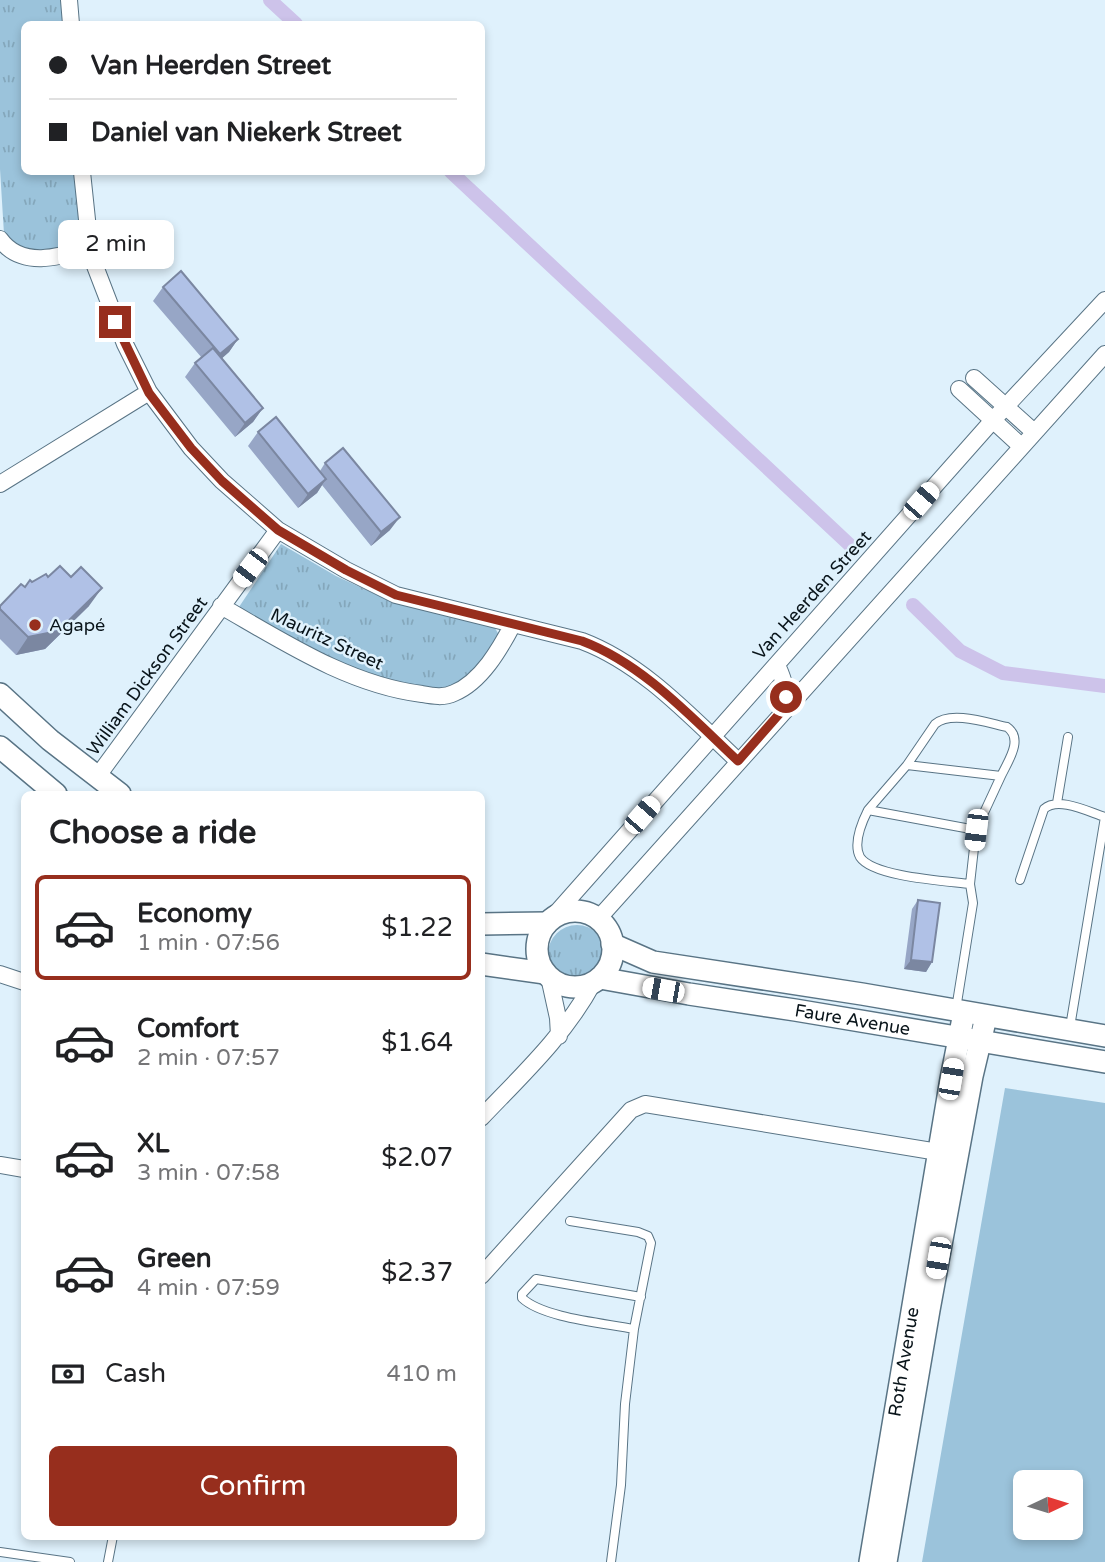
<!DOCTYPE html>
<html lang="en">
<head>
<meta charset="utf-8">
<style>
	:root { --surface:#fff; --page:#f2f2f2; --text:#202124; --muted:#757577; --line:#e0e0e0; --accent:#972e1d }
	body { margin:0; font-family:"Varela Round",sans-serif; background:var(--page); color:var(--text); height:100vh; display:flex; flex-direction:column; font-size:26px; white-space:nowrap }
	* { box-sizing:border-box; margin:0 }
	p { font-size:23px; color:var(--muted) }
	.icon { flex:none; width:38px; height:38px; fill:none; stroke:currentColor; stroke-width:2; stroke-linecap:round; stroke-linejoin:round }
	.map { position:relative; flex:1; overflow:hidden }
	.drawer { position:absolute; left:21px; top:791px; width:464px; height:749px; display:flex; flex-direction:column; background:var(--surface); border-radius:10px; box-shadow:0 4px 10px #0003 }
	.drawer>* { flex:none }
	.banner { position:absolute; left:21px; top:21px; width:464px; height:154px; border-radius:10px; box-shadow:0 4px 10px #0003; display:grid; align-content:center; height:154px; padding:0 28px; background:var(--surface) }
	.needle { width:46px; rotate:86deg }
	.tools { position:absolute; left:1013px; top:1470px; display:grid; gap:14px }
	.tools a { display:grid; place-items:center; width:70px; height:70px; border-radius:10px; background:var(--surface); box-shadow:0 4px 10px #0003; font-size:35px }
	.end { position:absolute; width:32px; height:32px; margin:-16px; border:9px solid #972e1d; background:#fff; box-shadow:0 0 0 4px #fff }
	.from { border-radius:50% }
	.bubble { position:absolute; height:49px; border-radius:10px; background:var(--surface); box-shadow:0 4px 10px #0003; font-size:23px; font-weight:600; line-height:49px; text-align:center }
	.car { position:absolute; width:21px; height:42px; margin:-21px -10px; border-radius:9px; box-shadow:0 0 5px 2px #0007; background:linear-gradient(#fff 24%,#345 0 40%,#fff 0 76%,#345 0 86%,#fff 0) }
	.banner b { display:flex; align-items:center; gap:24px; height:66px; font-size:26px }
	.banner b+b { border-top:2px solid var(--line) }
	.banner i { width:18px; height:18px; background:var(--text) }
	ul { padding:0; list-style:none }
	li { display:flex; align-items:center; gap:21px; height:105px; margin:0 14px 10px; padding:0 14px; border:4px solid transparent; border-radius:10px }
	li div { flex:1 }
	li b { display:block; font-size:26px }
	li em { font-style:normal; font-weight:600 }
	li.active { border-color:var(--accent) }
	li>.icon { width:63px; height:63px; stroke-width:1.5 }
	h2 { padding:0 28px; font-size:32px; line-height:84px }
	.pay { display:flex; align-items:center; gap:18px; height:77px; padding:0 28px; font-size:26px }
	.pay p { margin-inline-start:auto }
	.action { display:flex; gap:14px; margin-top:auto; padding:14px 28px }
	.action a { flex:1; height:80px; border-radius:10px; background:var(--accent); color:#fff; font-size:28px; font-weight:600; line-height:80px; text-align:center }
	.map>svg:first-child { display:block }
	.grass { fill:url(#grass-tufts) }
	.green { fill:#9bc3db; fill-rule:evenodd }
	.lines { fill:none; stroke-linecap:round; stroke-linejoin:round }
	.canal { stroke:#cdc3ea; stroke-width:14 }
	.service-casing { stroke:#597485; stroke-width:10 }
	.minor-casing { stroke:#597485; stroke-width:18 }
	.tertiary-casing { stroke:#597485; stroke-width:24 }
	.service { stroke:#fff; stroke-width:8 }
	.minor { stroke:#fff; stroke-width:16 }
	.tertiary { stroke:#fff; stroke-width:21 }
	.wall { fill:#97a6c6 }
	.shaded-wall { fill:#7b87a1 }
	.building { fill:#b0c1e6; stroke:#7b87a1; stroke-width:2 }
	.route { stroke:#972e1d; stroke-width:9 }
	.poi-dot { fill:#972e1d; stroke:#dff1fc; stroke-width:2.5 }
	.labels { text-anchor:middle; stroke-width:5; stroke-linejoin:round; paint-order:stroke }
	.street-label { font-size:18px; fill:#09141a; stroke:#dff1fc }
	.poi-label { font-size:18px; fill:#09141a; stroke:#dff1fc; text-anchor:start }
</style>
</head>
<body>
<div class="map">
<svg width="1105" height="1562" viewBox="0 0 1105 1562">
	<defs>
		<pattern id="grass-tufts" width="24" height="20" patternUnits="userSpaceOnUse" patternTransform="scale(1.75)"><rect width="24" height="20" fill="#9bc3db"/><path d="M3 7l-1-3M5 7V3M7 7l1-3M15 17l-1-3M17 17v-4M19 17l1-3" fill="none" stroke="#84a7bb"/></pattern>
	</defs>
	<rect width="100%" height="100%" fill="#dff1fc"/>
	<path class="grass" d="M 0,0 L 62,0 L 65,24 L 24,24 L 24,172 L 77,172 L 83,237 L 78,244 L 37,257 L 14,247 L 4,234 L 0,169 Z
		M 281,544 L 336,576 L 386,599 L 495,628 L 499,635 L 495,648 L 454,691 L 392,684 L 313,652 L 239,607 Z
		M548 954a29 29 0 1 1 58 0a29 29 0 1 1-58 0Z"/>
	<path class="green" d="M 1005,1088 L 1105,1103 L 1105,1562 L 922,1562 ZM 1026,1482 L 1071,1482 L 1071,1528 L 1026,1528 Z"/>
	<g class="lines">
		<path class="canal" d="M 270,0 L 296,24
			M 451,172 L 853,548
			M 913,605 L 960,651 L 1003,673 L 1105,686"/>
		<g class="service-casing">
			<path id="service" d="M 907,765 L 935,724 C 951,710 988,723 1007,727 C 1024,739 1008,761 1001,776
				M 1057,803 L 1068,737
				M 868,810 L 907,765 L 1001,776 L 976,830
				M 1020,880 L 1044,809 C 1058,796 1089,812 1105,817
				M 956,1009 L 973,903 L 970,884 L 976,830 L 868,810 C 862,822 853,844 860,857 C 873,877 946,881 970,884
				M 1070,1027 L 1105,817
				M 570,1221 L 638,1232 L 648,1236 L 651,1243 L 634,1329 L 625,1404 L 621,1485 L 611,1562
				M 634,1329 C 604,1323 543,1318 522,1298 L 522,1294 L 536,1279 L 641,1297
				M 0,1552 L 70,1562
				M 108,1562 L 113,1536"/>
		</g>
		<g class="minor-casing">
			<path id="minor" d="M 69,0 L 71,24
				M 82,172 L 90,248 L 95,266 L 125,344 L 149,392 L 191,448 L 222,481 L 278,530 L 346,570 L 396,595 L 582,641 C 643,664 691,717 738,761
				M 0,239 C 21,269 60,257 90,248
				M 974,378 L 1034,432
				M 959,389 L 1021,446
				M 0,484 L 149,392
				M 221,606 C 284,642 349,685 422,694 C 433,696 444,698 454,693 C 481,682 500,649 513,624
				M 777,665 C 785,682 788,693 781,712
				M 97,777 L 278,530
				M 551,919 L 994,419 L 1105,300
				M 598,919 L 1105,354
				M 0,974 L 24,982
				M 549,977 L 558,1018 L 559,1036
				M 481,1118 C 522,1075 565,1035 593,983
				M 0,1165 L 24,1169
				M 481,1276 L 631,1110 L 645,1104 L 938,1152"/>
		</g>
		<g class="tertiary-casing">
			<g id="tertiary">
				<path d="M 0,694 L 50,740 L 120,794"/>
				<path d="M 0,747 L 56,794"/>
				<circle cx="575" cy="949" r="38"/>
				<path d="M 481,924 L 547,923"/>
				<path d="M 612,944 L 653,962 L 862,994 L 1105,1036"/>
				<path d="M 481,964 L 545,973"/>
				<path id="s1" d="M 600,978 L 689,994 L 795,1010 L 1105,1062"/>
				<path id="s2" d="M 870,1562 L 951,1079 L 964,1013"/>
				<path d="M 886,1562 L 929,1310 L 972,1076 L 986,1017"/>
			</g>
		</g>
		<use href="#service" class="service"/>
		<use href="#minor" class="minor"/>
		<use href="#tertiary" class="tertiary"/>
	</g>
	<path class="wall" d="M 163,287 L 238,339 L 229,352 L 221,359 L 263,408 L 253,422 L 235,437 L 185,377 L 195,363 L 202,358 L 153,301 Z
		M 258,432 L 320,471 L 325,463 L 390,530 L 371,546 L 322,485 L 317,493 L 298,508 L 248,446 Z
		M 48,577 L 89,606 L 45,649 L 16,655 L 0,639 L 0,606 L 32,582 Z
		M 918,900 L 932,962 L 926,972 L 904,969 L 912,909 Z"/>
	<path class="shaded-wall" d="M 238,339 L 229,352 L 211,368 L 220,354 Z
		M 263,408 L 253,422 L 235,437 L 245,423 Z
		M 326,479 L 317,493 L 298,508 L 308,494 Z
		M 400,517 L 390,530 L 371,546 L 381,532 Z
		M 102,588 L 89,606 L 45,649 L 16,655 L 28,637 Z
		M 911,960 L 932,962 L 926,972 L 904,969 Z"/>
	<path class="building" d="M 181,271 L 238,339 L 220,354 L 163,287 Z
		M 213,348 L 263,408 L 245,423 L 195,363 Z
		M 276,417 L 326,479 L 308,494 L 258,432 Z
		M 343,448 L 400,517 L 381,532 L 325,463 Z
		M 60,566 L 71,577 L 81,567 L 102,588 L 58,631 L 28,637 L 0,609 L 0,606 L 21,584 L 25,587 L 30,580 L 32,582 L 46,574 L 48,577 Z
		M 918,900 L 940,903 L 932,962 L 911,960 Z"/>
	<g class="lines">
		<path class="route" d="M 115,322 L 149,393 L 191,448 L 222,481 L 278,530 L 346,570 L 396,595 L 582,641 C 643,664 691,717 738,761 L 781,712 L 786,697"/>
	</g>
	<circle class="poi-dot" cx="35" cy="625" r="7"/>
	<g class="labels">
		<g class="street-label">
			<text transform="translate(812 595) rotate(-48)" y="6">Van Heerden Street</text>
			<text transform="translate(327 639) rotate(25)" y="6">Mauritz Street</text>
			<text transform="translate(147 676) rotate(-54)" y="6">William Dickson Street</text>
			<text dy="6" stroke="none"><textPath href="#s1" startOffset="256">Faure Avenue</textPath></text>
			<text dy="6" stroke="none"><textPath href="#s2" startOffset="203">Roth Avenue</textPath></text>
		</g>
		<g class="poi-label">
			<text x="49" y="631">Agapé</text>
		</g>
	</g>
</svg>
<div class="tools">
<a><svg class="needle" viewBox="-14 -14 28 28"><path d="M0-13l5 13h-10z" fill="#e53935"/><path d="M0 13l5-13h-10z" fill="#757577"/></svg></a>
</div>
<i class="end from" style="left:786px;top:697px"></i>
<i class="end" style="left:115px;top:322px"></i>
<div class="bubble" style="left:58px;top:220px;width:116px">2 min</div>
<i class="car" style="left:921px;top:501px;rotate:41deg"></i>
<i class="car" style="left:250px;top:568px;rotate:217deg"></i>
<i class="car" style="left:642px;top:815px;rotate:41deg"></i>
<i class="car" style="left:976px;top:830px;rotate:187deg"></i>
<i class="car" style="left:663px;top:990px;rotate:280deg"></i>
<i class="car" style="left:951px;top:1079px;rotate:10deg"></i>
<i class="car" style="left:938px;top:1258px;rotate:190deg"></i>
<div class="banner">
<b><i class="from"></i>Van Heerden Street</b>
<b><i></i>Daniel van Niekerk Street</b>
</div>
<section class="drawer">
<h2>Choose a ride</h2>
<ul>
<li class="active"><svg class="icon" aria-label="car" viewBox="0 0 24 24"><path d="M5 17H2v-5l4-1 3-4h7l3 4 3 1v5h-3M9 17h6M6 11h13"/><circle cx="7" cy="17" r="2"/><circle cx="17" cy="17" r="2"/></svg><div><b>Economy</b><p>1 min · 07:56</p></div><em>$1.22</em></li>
<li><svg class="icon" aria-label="car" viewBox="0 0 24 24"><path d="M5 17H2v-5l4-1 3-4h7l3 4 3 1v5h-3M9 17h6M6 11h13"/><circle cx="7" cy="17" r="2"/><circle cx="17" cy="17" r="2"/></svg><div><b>Comfort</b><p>2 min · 07:57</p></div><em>$1.64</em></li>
<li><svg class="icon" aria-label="car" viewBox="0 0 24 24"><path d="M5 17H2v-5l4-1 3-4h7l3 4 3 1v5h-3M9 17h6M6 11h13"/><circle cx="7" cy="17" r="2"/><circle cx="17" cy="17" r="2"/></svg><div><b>XL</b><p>3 min · 07:58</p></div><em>$2.07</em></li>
<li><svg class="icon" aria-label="car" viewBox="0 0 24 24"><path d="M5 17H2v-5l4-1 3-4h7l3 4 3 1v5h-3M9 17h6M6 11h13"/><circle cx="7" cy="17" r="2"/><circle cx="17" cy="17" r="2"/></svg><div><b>Green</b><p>4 min · 07:59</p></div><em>$2.37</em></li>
</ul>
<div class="pay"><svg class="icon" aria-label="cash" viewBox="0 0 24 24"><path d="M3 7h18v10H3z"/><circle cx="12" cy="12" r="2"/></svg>Cash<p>410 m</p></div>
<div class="action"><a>Confirm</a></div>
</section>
</div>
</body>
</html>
